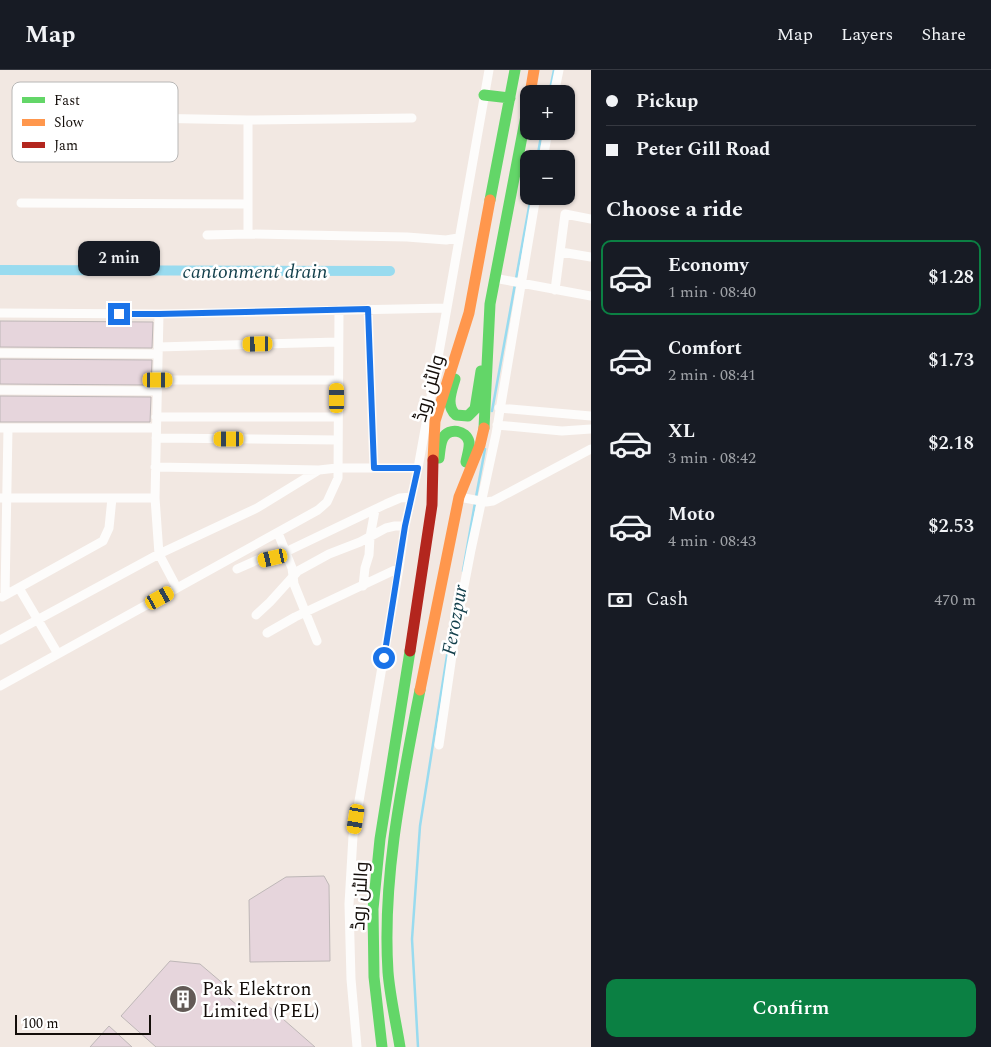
<!DOCTYPE html>
<html lang="en">
<head>
<meta charset="utf-8">
<style>
	:root { --surface:#171b24; --page:#242831; --text:#f1f3f6; --muted:#9ea1a6; --line:#363941; --accent:#0b8043 }
	body { margin:0; font-family:Spectral,Cairo,serif; background:var(--page); color:var(--text); height:100vh; display:flex; flex-direction:column; font-size:19px; white-space:nowrap }
	* { box-sizing:border-box; margin:0 }
	p { font-size:16px; color:var(--muted) }
	.icon { flex:none; width:28px; height:28px; fill:none; stroke:currentColor; stroke-width:2; stroke-linecap:round; stroke-linejoin:round }
	.map { position:relative; flex:1; overflow:hidden }
	.details { display:flex; flex-direction:column; background:var(--surface); width:400px }
	.details>* { flex:none }
	.guide { display:grid; align-content:center; height:110px; padding:0 15px; background:var(--surface) }
	.controls { position:absolute; left:520px; top:15px; display:grid; gap:10px }
	.controls a { display:grid; place-items:center; width:55px; height:55px; border-radius:10px; background:var(--surface); box-shadow:0 1px 4px #0004; font-size:25px }
	.scale { position:absolute; left:15px; bottom:12px; width:136px; box-sizing:border-box; padding-left:5px; border:2px solid #140e0a; border-top:0; font-size:14px; line-height:18px; white-space:nowrap; color:#140e0a; -webkit-text-stroke:4px #fff; paint-order:stroke }
	.end { position:absolute; width:22px; height:22px; margin:-11px; border:6px solid #1a73e8; background:#fff; box-shadow:0 0 0 2px #fff }
	.from { border-radius:50% }
	.bubble { position:absolute; height:35px; border-radius:10px; background:var(--surface); box-shadow:0 1px 4px #0004; font-size:16px; font-weight:600; line-height:35px; text-align:center }
	.car { position:absolute; width:15px; height:30px; margin:-15px -8px; border-radius:6px; box-shadow:0 0 4px 1px #0007; background:linear-gradient(#f5c518 24%,#345 0 40%,#f5c518 0 76%,#345 0 86%,#f5c518 0) }
	.guide b { display:flex; align-items:center; gap:18px; height:48px; font-size:19px }
	.guide b+b { border-top:1px solid var(--line) }
	.guide i { width:12px; height:12px; background:var(--text) }
	ul { padding:0; list-style:none }
	li { display:flex; align-items:center; gap:15px; height:75px; margin:0 10px 8px; padding:0 5px; border:2px solid transparent; border-radius:10px }
	li div { flex:1 }
	li b { display:block; font-size:19px }
	li em { font-style:normal; font-weight:600 }
	li.current { border-color:var(--accent) }
	li>.icon { width:45px; height:45px; stroke-width:1.5 }
	h2 { padding:0 15px; font-size:22px; line-height:60px }
	.pay { display:flex; align-items:center; gap:12px; height:55px; padding:0 15px; font-size:19px }
	.pay p { margin-inline-start:auto }
	.primary-button { display:flex; gap:10px; margin-top:auto; padding:10px 15px }
	.primary-button a { flex:1; height:58px; border-radius:10px; background:var(--accent); color:#fff; font-size:20px; font-weight:600; line-height:58px; text-align:center }
	header { display:flex; align-items:center; gap:30px; box-sizing:border-box; height:70px; padding:0 25px; background:var(--surface); border-bottom:1px solid var(--line) }
	header strong { font-size:24px }
	nav { display:flex; gap:28px; margin-inline-start:auto; font-size:18px }
	main { display:flex; flex:1; min-height:0 }
	.map>svg:first-child { display:block }
	.lines { fill:none; stroke-linecap:round; stroke-linejoin:round }
	.stream { stroke:#99dbef; stroke-width:2.5 }
	.canal { stroke:#99dbef; stroke-width:10 }
	.building { fill:#e6d5dc; stroke:#beb7b7 }
	.street { stroke:#fdfcfb; stroke-width:9 }
	.fast { stroke:#63d668; stroke-width:11 }
	.slow { stroke:#ff974d; stroke-width:11 }
	.jam { stroke:#b3261e; stroke-width:11 }
	.route { stroke:#1a73e8; stroke-width:6 }
	.labels { text-anchor:middle; stroke-width:5; stroke-linejoin:round; paint-order:stroke }
	.street-label { font-size:19px; fill:#140e0a; stroke:#fff }
	.poi-label { font-size:19px; fill:#140e0a; stroke:#fff; text-anchor:start }
	.water-label { font-size:20px; font-style:italic; fill:#123f4b; stroke:#fff }
	.key { fill:#fff; stroke:#b8b7b6; stroke-width:1 }
	.key-label { font-size:14px; fill:#140e0a }
</style>
</head>
<body>
<header>
<strong>Map</strong>
<nav><a>Map</a><a>Layers</a><a>Share</a></nav>
</header>
<main>
<div class="map">
<svg width="591" height="977" viewBox="0 0 591 977">
	<rect width="100%" height="100%" fill="#f2e8e2"/>
	<g class="lines">
		<path class="stream" d="M 549,24 L 554,0
			M 537,89 L 542,61
			M 492,341 L 531,126
			M 476,427 L 485,379
			M 463,501 L 475,433
			M 418,977 L 412,869 L 420,756 L 449,573"/>
		<path class="canal" d="M 0,200 L 390,201"/>
	</g>
	<path class="building" d="M 0,251 L 153,252 L 152,278 L 0,277 Z
		M 0,289 L 152,290 L 151,315 L 0,314 Z
		M 0,326 L 151,327 L 150,352 L 0,352 Z
		M 324,806 L 329,815 L 330,891 L 250,892 L 249,830 L 286,807 Z
		M 170,891 L 200,894 L 227,917 L 222,922 L 254,950 L 267,935 L 315,977 L 156,977 L 121,946 Z
		M 109,956 L 132,977 L 90,977 Z"/>
	<g class="lines">
		<path class="street" d="M 554,24 L 559,0
			M 42,46 L 248,50
			M 543,89 L 548,61
			M 21,133 L 248,134 L 248,164 L 407,167 L 446,170 L 458,168
			M 248,134 L 248,50 L 412,48
			M 207,165 L 248,164
			M 561,182 L 591,187
			M 494,208 L 591,226
			M 555,220 L 565,144 L 591,149
			M 368,239 L 374,398
			M 0,243 L 159,244 L 447,238
			M 159,244 L 155,428 L 159,484 L 177,518
			M 158,277 L 338,272
			M 0,283 L 158,284
			M 157,310 L 337,310
			M 0,320 L 157,321
			M 499,338 L 591,346
			M 156,347 L 337,347
			M 497,355 L 562,361 L 591,359
			M 0,358 L 156,358
			M 156,368 L 337,370
			M 155,397 L 319,400 L 337,398 L 418,398
			M 459,427 L 486,432 L 493,431 L 591,379
			M 0,428 L 155,428
			M 278,463 L 292,498 L 294,514 L 317,571
			M 237,499 L 257,490 L 273,488 L 386,434 L 400,428 L 411,427
			M 363,516 L 365,498 L 369,485 L 370,467 L 375,440
			M 19,518 L 58,584
			M 5,525 L 8,358
			M 2,527 L 103,471 L 109,458 L 112,428
			M 256,545 L 270,532 L 298,501 L 329,484 L 360,472 L 386,458 L 395,456 L 405,456
			M 267,563 L 295,547 L 399,498
			M 0,570 L 159,484 L 257,438 L 319,400
			M 0,616 L 318,440 L 327,432 L 338,408 L 339,240
			M 439,675 L 456,558 L 471,480 L 496,364 L 536,126
			M 357,977 L 351,909 L 349,834 L 353,766 L 399,498 L 405,456 L 418,398 L 447,238 L 489,0"/>
		<path class="fast" d="M 484,25 L 510,28
			M 490,130 L 515,0
			M 455,309 C 452,320 445,336 456,345 L 468,346 L 475,339 L 481,301
			M 484,358 L 490,234 L 529,30
			M 439,388 C 440,381 440,374 443,368 C 449,357 466,360 469,372 C 470,378 467,386 466,392
			M 382,977 L 374,907 L 373,839 L 380,769 L 410,581
			M 400,977 C 396,952 390,927 388,902 C 382,808 402,713 420,620"/>
		<path class="slow" d="M 530,24 L 534,0
			M 433,390 L 435,351 L 469,243 L 490,130
			M 420,620 L 459,427 L 480,375 L 484,358"/>
		<path class="jam" d="M 410,581 L 432,435 L 433,390"/>
	</g>
	<g class="lines">
		<path class="route" d="M 119,244 L 159,244 L 368,239 L 374,398 L 418,398 L 405,456 L 384,588"/>
	</g>
	<defs>
		<g id="building-disc" transform="scale(1.4375)"><circle r="9.5" fill="#625a56" stroke="#fff"/><path d="M-4-6H4V6H1V3H-1V6H-4ZM-2.5-4.3h1.7v1.8h-1.7ZM.8-4.3h1.7v1.8H.8ZM-2.5-1h1.7V.8h-1.7ZM.8-1h1.7V.8H.8Z" fill="#fff"/></g>
	</defs>
	<g fill-rule="evenodd">
		<use href="#building-disc" x="183" y="929"/>
	</g>
	<g class="labels">
		<g class="street-label">
			<text transform="translate(428 318) rotate(-74)" y="7">والٹن روڈ</text>
			<text transform="translate(359 826) rotate(-87)" y="7">والٹن روڈ</text>
		</g>
		<g class="poi-label">
			<text x="202" y="925">Pak Elektron<tspan x="202" dy="22">Limited (PEL)</tspan></text>
		</g>
		<g class="water-label">
			<text x="255" y="208">cantonment drain</text>
			<text transform="translate(454 550) rotate(-80)" y="7">Ferozpur</text>
		</g>
	</g>
	<rect x="12" y="12" width="166" height="80" rx="8" class="key"/>
	<rect x="22" y="27" width="23" height="6" fill="#63d668"/>
	<rect x="22" y="49" width="23" height="7" fill="#ff974d"/>
	<rect x="22" y="72" width="23" height="6" fill="#b3261e"/>
	<g class="key-label">
		<text x="54" y="35">Fast</text>
		<text x="54" y="57">Slow</text>
		<text x="54" y="80">Jam</text>
	</g>
</svg>
<div class="controls">
<a>+</a>
<a>−</a>
</div>
<div class="scale">100 m</div>
<i class="end from" style="left:384px;top:588px"></i>
<i class="end" style="left:119px;top:244px"></i>
<div class="bubble" style="left:78px;top:171px;width:82px">2 min</div>
<i class="car" style="left:258px;top:274px;rotate:269deg"></i>
<i class="car" style="left:158px;top:310px;rotate:90deg"></i>
<i class="car" style="left:337px;top:328px;rotate:0deg"></i>
<i class="car" style="left:229px;top:369px;rotate:270deg"></i>
<i class="car" style="left:273px;top:488px;rotate:257deg"></i>
<i class="car" style="left:160px;top:528px;rotate:61deg"></i>
<i class="car" style="left:356px;top:749px;rotate:189deg"></i>
</div>
<section class="details">
<div class="guide">
<b><i class="from"></i>Pickup</b>
<b><i></i>Peter Gill Road</b>
</div>
<h2>Choose a ride</h2>
<ul>
<li class="current"><svg class="icon" aria-label="car" viewBox="0 0 24 24"><path d="M5 17H2v-5l4-1 3-4h7l3 4 3 1v5h-3M9 17h6M6 11h13"/><circle cx="7" cy="17" r="2"/><circle cx="17" cy="17" r="2"/></svg><div><b>Economy</b><p>1 min · 08:40</p></div><em>$1.28</em></li>
<li><svg class="icon" aria-label="car" viewBox="0 0 24 24"><path d="M5 17H2v-5l4-1 3-4h7l3 4 3 1v5h-3M9 17h6M6 11h13"/><circle cx="7" cy="17" r="2"/><circle cx="17" cy="17" r="2"/></svg><div><b>Comfort</b><p>2 min · 08:41</p></div><em>$1.73</em></li>
<li><svg class="icon" aria-label="car" viewBox="0 0 24 24"><path d="M5 17H2v-5l4-1 3-4h7l3 4 3 1v5h-3M9 17h6M6 11h13"/><circle cx="7" cy="17" r="2"/><circle cx="17" cy="17" r="2"/></svg><div><b>XL</b><p>3 min · 08:42</p></div><em>$2.18</em></li>
<li><svg class="icon" aria-label="car" viewBox="0 0 24 24"><path d="M5 17H2v-5l4-1 3-4h7l3 4 3 1v5h-3M9 17h6M6 11h13"/><circle cx="7" cy="17" r="2"/><circle cx="17" cy="17" r="2"/></svg><div><b>Moto</b><p>4 min · 08:43</p></div><em>$2.53</em></li>
</ul>
<div class="pay"><svg class="icon" aria-label="cash" viewBox="0 0 24 24"><path d="M3 7h18v10H3z"/><circle cx="12" cy="12" r="2"/></svg>Cash<p>470 m</p></div>
<div class="primary-button"><a>Confirm</a></div>
</section>
</main>
</body>
</html>
